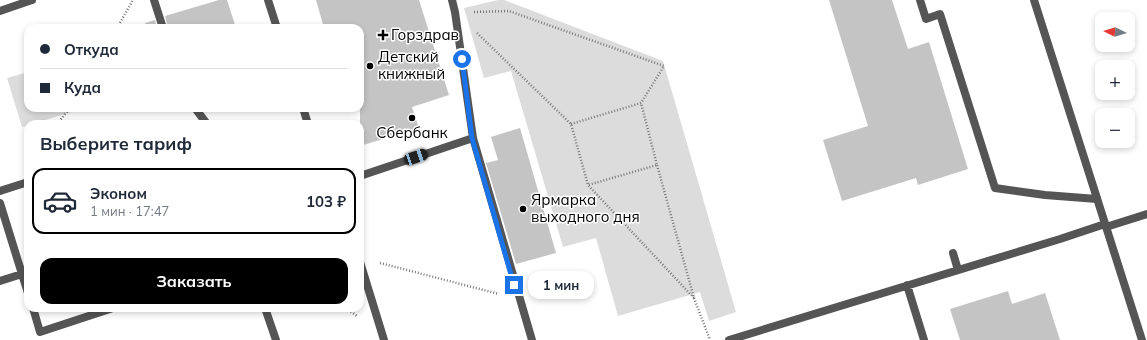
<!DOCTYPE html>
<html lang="ru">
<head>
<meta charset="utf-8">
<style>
	:root { --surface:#fff; --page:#f2f2f3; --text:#1f2937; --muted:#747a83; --line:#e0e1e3; --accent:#000 }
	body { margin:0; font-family:Mulish,sans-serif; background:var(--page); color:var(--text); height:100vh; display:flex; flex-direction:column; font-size:15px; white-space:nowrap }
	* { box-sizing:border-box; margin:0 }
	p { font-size:13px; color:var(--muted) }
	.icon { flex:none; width:22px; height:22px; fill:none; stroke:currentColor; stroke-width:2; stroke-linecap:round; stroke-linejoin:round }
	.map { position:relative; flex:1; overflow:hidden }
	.sheet { position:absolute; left:24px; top:120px; width:340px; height:192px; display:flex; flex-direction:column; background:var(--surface); border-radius:12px; box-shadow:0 2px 6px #0003 }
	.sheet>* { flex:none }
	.hud { position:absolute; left:24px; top:24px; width:340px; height:88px; border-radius:12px; box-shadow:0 2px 6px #0003; display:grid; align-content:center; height:88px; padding:0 16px; background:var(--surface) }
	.needle { width:26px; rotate:275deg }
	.controls { position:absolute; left:1095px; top:12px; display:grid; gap:8px }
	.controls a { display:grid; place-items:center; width:40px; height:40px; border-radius:8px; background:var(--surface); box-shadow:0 2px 6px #0003; font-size:20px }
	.end { position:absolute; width:18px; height:18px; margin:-9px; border:5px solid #1a73e8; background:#fff; box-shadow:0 0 0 2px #fff }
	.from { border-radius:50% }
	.bubble { position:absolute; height:28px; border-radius:12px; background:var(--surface); box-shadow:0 2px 6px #0003; font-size:13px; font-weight:700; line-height:28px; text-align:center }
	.car { position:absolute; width:12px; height:24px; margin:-12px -6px; border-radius:5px; box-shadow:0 0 3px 1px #0007; background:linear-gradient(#222 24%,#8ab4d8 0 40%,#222 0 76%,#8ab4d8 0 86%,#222 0) }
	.hud b { display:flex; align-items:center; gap:14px; height:38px; font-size:15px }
	.hud b+b { border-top:1px solid var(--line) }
	.hud i { width:10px; height:10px; background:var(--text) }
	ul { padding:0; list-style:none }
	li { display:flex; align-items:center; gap:12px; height:66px; margin:0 8px 6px; padding:0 8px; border:2px solid var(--line); border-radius:12px }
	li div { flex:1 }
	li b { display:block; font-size:15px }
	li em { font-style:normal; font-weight:700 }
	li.on { border-color:var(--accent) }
	li>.icon { width:36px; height:36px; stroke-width:1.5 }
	h2 { padding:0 16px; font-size:18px; line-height:48px }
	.button { display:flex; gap:8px; margin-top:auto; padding:8px 16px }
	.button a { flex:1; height:46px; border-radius:12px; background:var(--accent); color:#fff; font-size:16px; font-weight:700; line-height:46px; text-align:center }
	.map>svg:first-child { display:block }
	.green { fill:#dcdcdc }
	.building { fill:#c4c4c4 }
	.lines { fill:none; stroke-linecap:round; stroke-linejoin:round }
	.path { stroke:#777; stroke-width:2.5; stroke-dasharray:1 2; stroke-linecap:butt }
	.service { stroke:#555; stroke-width:8 }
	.minor { stroke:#555; stroke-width:8 }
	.route { stroke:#1a73e8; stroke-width:5 }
	.poi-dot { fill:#000; stroke:#fff; stroke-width:1.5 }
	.labels { text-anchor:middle; stroke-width:3; stroke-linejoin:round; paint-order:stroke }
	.poi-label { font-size:15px; fill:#000; stroke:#fff; text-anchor:start }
</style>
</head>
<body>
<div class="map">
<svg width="1147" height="340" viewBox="0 0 1147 340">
	<rect width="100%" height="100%" fill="#fff"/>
	<path class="green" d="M 498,0 L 504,0 L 663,61 L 736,312 L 709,321 L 700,292 L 618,316 L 596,238 L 563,247 L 511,71 L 484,78 L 464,8 Z
		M 28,72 L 28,108 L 84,108 L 33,124 L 28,124 L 28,126 L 22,127 L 7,78 Z"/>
	<path class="building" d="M 219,0 L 227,0 L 236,28 L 168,28 L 165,16 Z
		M 316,0 L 419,0 L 449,95 L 412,107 L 419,128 L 360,146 L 360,28 L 324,28 Z
		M 829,0 L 892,0 L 908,49 L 929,42 L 968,169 L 918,185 L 916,178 L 842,201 L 823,140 L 868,126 Z
		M 155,20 L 157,28 L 146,28 L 145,23 Z
		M 520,128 L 556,253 L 516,264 L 486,163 L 498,160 L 491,137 Z
		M 1008,291 L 1012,304 L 1045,293 L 1060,340 L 960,340 L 950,309 Z"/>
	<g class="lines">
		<path class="path" d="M 474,12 L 509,11 L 664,66 L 641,103
			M 117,28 L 133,0
			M 477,33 L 571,124 L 588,185 L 694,298 L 657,165
			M 57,124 L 70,108
			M 571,124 L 641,103 L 657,165 L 588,185
			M 380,263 L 499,294
			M 694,298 L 710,340
			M 346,308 L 357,316"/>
		<path class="service" d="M 154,0 L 163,28
			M 268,0 L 277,28
			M 452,0 L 455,12 L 473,138 L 532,340
			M 920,0 L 926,19 L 940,14 L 995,188 L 1045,195 L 1097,199
			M 0,11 L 32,0
			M 195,108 L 207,124
			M 303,108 L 308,124
			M 360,176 L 473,138
			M 0,191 L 28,182
			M 0,203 L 22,274
			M 1106,227 L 1147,214
			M 953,253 L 958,270
			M 360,262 L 384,340
			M 0,281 L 22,274 L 28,293
			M 907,285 L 924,340
			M 33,308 L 40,332 L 113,308
			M 265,308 L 276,340
			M 729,340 L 1060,239 L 1105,224"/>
		<path class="minor" d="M 1034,0 L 1142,340"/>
	</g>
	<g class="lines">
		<path class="route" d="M 462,59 L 472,138 L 514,285"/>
	</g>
	<g class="poi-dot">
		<path d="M381 29h4v4h4v4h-4v4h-4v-4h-4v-4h4z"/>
		<circle cx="370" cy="66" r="4"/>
		<circle cx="412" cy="118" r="4"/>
		<circle cx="523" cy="209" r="4"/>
	</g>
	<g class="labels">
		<g class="poi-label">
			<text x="391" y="40">Горздрав</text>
			<text x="378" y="62">Детский<tspan x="378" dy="17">книжный</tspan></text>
			<text x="412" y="138" text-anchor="middle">Сбербанк</text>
			<text x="531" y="205">Ярмарка<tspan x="531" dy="17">выходного дня</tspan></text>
		</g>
	</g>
</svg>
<div class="controls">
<a><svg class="needle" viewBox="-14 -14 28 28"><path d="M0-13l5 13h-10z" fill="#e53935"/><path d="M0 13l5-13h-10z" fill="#747a83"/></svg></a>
<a>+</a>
<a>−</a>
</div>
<i class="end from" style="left:462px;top:59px"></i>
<i class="end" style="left:514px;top:285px"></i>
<div class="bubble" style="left:528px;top:271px;width:66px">1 мин</div>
<i class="car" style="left:416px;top:157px;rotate:71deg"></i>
<div class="hud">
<b><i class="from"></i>Откуда</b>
<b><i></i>Куда</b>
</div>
<section class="sheet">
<h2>Выберите тариф</h2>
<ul>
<li class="on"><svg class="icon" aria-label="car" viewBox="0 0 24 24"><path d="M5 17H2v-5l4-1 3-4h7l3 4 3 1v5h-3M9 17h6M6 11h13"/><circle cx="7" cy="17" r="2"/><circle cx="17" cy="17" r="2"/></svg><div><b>Эконом</b><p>1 мин · 17:47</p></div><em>103 ₽</em></li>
</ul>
<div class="button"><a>Заказать</a></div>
</section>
</div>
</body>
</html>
